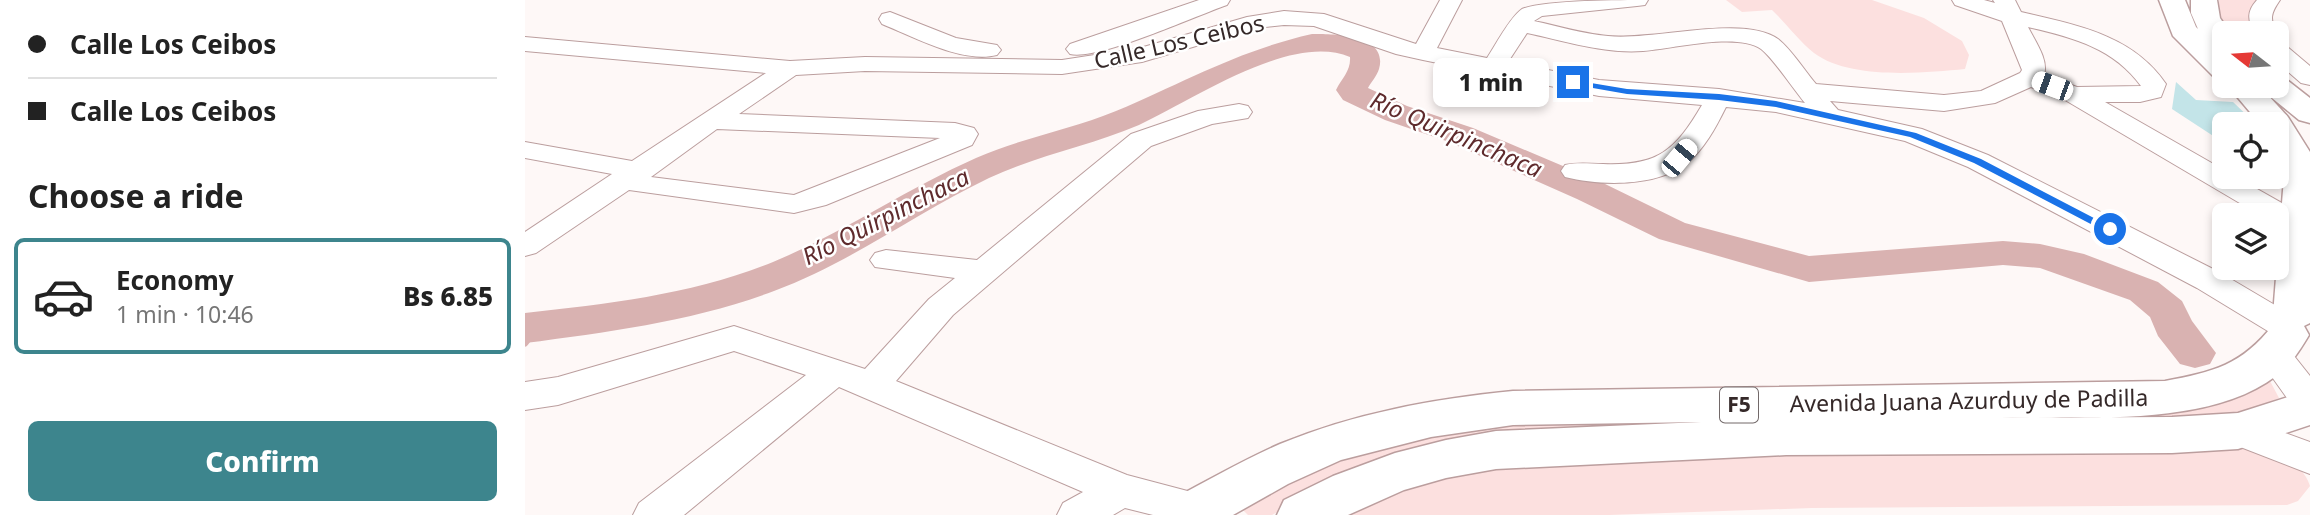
<!DOCTYPE html>
<html lang="en">
<head>
<meta charset="utf-8">
<style>
	:root { --surface:#fff; --page:#f6f6f6; --text:#222; --muted:#767676; --line:#e0e0e0; --accent:#3d858d }
	body { margin:0; font-family:"Noto Sans",sans-serif; background:var(--page); color:var(--text); height:100vh; display:flex; flex-direction:column; font-size:26px; white-space:nowrap }
	* { box-sizing:border-box; margin:0 }
	p { font-size:23px; color:var(--muted) }
	.icon { flex:none; width:38px; height:38px; fill:none; stroke:currentColor; stroke-width:2; stroke-linecap:round; stroke-linejoin:round }
	.map { position:relative; flex:1; overflow:hidden }
	.side { display:flex; flex-direction:column; background:var(--surface); width:525px }
	.side>* { flex:none }
	.top-card { display:grid; align-content:center; height:154px; padding:0 28px; background:var(--surface) }
	.needle { width:46px; rotate:287deg }
	.tools { position:absolute; left:1687px; top:21px; display:grid; gap:14px }
	.tools a { display:grid; place-items:center; width:77px; height:77px; border-radius:10px; background:var(--surface); box-shadow:0 4px 10px #0003; font-size:35px }
	.end { position:absolute; width:32px; height:32px; margin:-16px; border:9px solid #1a73e8; background:#fff; box-shadow:0 0 0 4px #fff }
	.from { border-radius:50% }
	.bubble { position:absolute; height:49px; border-radius:10px; background:var(--surface); box-shadow:0 4px 10px #0003; font-size:23px; font-weight:800; line-height:49px; text-align:center }
	.car { position:absolute; width:21px; height:42px; margin:-21px -10px; border-radius:9px; box-shadow:0 0 5px 2px #0007; background:linear-gradient(#fff 24%,#345 0 40%,#fff 0 76%,#345 0 86%,#fff 0) }
	.top-card b { display:flex; align-items:center; gap:24px; height:66px; font-size:26px }
	.top-card b+b { border-top:2px solid var(--line) }
	.top-card i { width:18px; height:18px; background:var(--text) }
	ul { padding:0; list-style:none }
	li { display:flex; align-items:center; gap:21px; height:116px; margin:0 14px 10px; padding:0 14px; border:4px solid transparent; border-radius:10px }
	li div { flex:1 }
	li b { display:block; font-size:26px }
	li em { font-style:normal; font-weight:800 }
	li.selected { border-color:var(--accent) }
	li>.icon { width:63px; height:63px; stroke-width:1.5 }
	h2 { padding:0 28px; font-size:32px; line-height:84px }
	.button { display:flex; gap:14px; margin-top:auto; padding:14px 28px }
	.button a { flex:1; height:80px; border-radius:10px; background:var(--accent); color:#fff; font-size:28px; font-weight:800; line-height:80px; text-align:center }
	main { display:flex; flex:1; min-height:0 }
	.map>svg:first-child { display:block }
	.green { fill:#fce0df }
	.lines { fill:none; stroke-linecap:round; stroke-linejoin:round }
	.stream { stroke:#d9b2b1; stroke-width:7 }
	.river { fill:#d9b2b1; fill-rule:evenodd }
	.building { fill:#c3e4e8 }
	.minor-casing { stroke:#bb9e9e; stroke-width:2 }
	.highway-casing { stroke:#bb9e9e; stroke-width:3 }
	.minor { fill:#fff; fill-rule:evenodd }
	.highway { fill:#fff; fill-rule:evenodd }
	.route { fill:#1a73e8 }
	.labels { text-anchor:middle; stroke-width:5; stroke-linejoin:round; paint-order:stroke }
	.shield { fill:#fff; stroke:#726969; stroke-width:2 }
	.shield-label { font-size:21px; font-weight:bold; fill:#352929 }
	.street-label { font-size:23px; fill:#352929; stroke:#fff }
	.water-label { font-size:24px; font-style:italic; fill:#5f2b2d; stroke:#fff }
</style>
</head>
<body>
<main>
<section class="side">
<div class="top-card">
<b><i class="from"></i>Calle Los Ceibos</b>
<b><i></i>Calle Los Ceibos</b>
</div>
<h2>Choose a ride</h2>
<ul>
<li class="selected"><svg class="icon" aria-label="car" viewBox="0 0 24 24"><path d="M5 17H2v-5l4-1 3-4h7l3 4 3 1v5h-3M9 17h6M6 11h13"/><circle cx="7" cy="17" r="2"/><circle cx="17" cy="17" r="2"/></svg><div><b>Economy</b><p>1 min · 10:46</p></div><em>Bs 6.85</em></li>
</ul>
<div class="button"><a>Confirm</a></div>
</section>
<div class="map">
<svg width="1785" height="515" viewBox="0 0 1785 515">
	<rect width="100%" height="100%" fill="#fef8f7"/>
	<path class="green" d="M 1201,0 L 1347,0 L 1399,18 L 1437,41 L 1444,55 L 1440,69 C 1398,73 1325,80 1289,53 C 1274,41 1261,23 1247,10 L 1217,12 Z
		M 1694,0 L 1735,0 L 1727,5 L 1728,25 L 1734,33 L 1703,33 L 1693,17 Z
		M 1745,381 L 1754,398 L 1730,409 L 1693,418 L 1438,423 L 805,483 L 747,515 L 723,515 L 710,502 L 771,470 L 935,424 L 1672,408 L 1713,398 Z
		M 1729,446 C 1752,454 1777,461 1785,486 L 1773,501 L 1762,505 L 1287,508 L 1084,515 L 809,515 L 857,491 L 961,464 L 1323,451 Z"/>
	<g class="lines">
		<path class="stream" d="M 0,343 L 12,327"/>
		<path class="river" d="M 787,34 C 808,34 864,34 854,69 C 852,76 846,82 843,88 L 882,106 L 948,128 L 1078,183 L 1160,223 L 1284,256 L 1478,241 L 1515,244 L 1559,254 L 1633,282 L 1657,301 L 1667,321 L 1691,353 L 1685,364 L 1670,368 L 1655,364 L 1633,336 L 1625,317 L 1605,300 L 1515,268 L 1478,265 L 1284,282 L 1134,239 L 1052,199 L 924,142 L 860,120 L 818,100 L 811,90 C 817,78 826,71 825,57 C 766,32 668,100 614,125 C 565,146 513,155 464,178 C 391,213 325,263 249,291 C 169,321 84,332 0,343 L 0,313 C 84,304 170,294 248,262 C 318,233 381,189 451,158 C 496,138 545,130 591,111 C 660,82 712,51 787,34 Z"/>
	</g>
	<path class="building" d="M 1651,82 L 1671,100 L 1708,102 L 1731,124 L 1699,124 L 1699,143 L 1647,109 Z"/>
	<g class="lines">
		<g class="minor-casing">
			<path id="minor" d="M 674,0 L 705,0 L 702,5 C 670,16 572,61 545,54 L 541,49 L 545,44 Z
				M 915,0 L 937,0 L 912,48 L 962,58 C 970,46 985,17 997,9 C 1019,0 1094,0 1123,0 L 1120,5 L 1112,6 L 1017,16 L 1009,21 C 1033,26 1058,34 1083,36 C 1127,41 1218,14 1253,39 C 1267,50 1279,70 1291,84 L 1419,95 L 1456,91 L 1495,73 L 1497,70 L 1477,21 L 1430,5 L 1427,0 L 1459,0 L 1470,3 L 1468,0 L 1490,0 L 1496,12 C 1550,25 1607,34 1641,84 L 1636,97 L 1615,102 L 1580,102 L 1699,170 L 1699,177 L 1711,177 L 1785,219 L 1785,233 C 1771,236 1764,232 1752,225 L 1752,215 L 1735,215 L 1540,100 L 1506,87 L 1470,103 L 1419,111 L 1305,101 L 1313,110 L 1397,129 L 1463,155 L 1694,272 L 1770,317 L 1775,325 L 1770,333 L 1758,337 L 1746,333 L 1672,288 L 1443,167 L 1380,141 L 1251,112 L 1201,107 C 1191,127 1179,150 1161,164 C 1130,187 1076,186 1040,177 L 1036,171 L 1040,165 C 1053,162 1065,164 1078,164 C 1133,166 1150,151 1177,105 L 1074,96 L 898,60 L 871,54 L 789,26 L 759,25 L 732,28 L 617,62 L 537,74 L 340,71 L 271,75 L 214,114 L 430,123 L 449,128 L 453,134 L 447,145 L 301,205 L 269,213 L 104,190 L 11,253 L 0,256 L 0,232 L 87,174 L 0,158 L 0,142 L 107,161 L 241,73 L 0,51 L 0,37 L 265,61 L 340,57 L 537,60 L 615,48 L 722,17 L 759,11 L 799,14 L 891,44 ZM 1503,27 C 1547,37 1589,48 1616,86 L 1552,87 L 1519,75 C 1524,60 1510,41 1503,27 ZM 1002,33 C 1040,41 1079,54 1118,51 C 1147,49 1212,32 1236,49 C 1248,58 1269,90 1280,103 L 1194,89 L 1074,80 L 983,62 ZM 192,129 L 415,138 L 269,195 L 126,177 Z
				M 1732,0 L 1755,0 C 1746,13 1744,19 1752,33 L 1752,34 L 1730,33 C 1722,20 1722,11 1732,0 Z
				M 365,12 L 431,38 L 472,45 L 476,50 L 472,55 C 438,64 389,37 357,24 L 354,19 L 357,14 Z
				M 1752,43 L 1760,45 L 1785,66 L 1785,85 L 1776,83 L 1752,62 Z
				M 714,104 L 723,106 L 727,112 L 723,118 L 687,124 L 626,146 L 428,315 L 371,381 L 602,475 L 689,498 L 698,503 L 704,515 L 628,515 L 600,508 L 588,515 L 532,515 L 538,503 L 558,492 L 314,387 L 159,515 L 108,515 L 114,503 L 281,375 L 209,351 L 33,405 L 0,410 L 0,382 L 33,377 L 209,326 L 340,369 L 404,299 L 430,278 L 350,267 L 345,260 L 350,253 L 361,250 L 452,260 L 606,134 L 673,111 Z
				M 1750,343 L 1762,347 L 1785,376 L 1785,416 L 1772,412 L 1732,356 L 1738,347 Z
				M 1713,416 L 1785,442 L 1785,474 L 1700,441 L 1694,431 L 1700,421 Z"/>
		</g>
		<g class="highway-casing">
			<path id="highway" d="M 1634,0 L 1660,0 L 1671,27 L 1673,29 L 1666,13 L 1666,0 L 1692,0 L 1695,18 L 1705,33 L 1699,33 L 1699,51 L 1696,51 L 1699,54 L 1699,79 L 1688,76 L 1648,36 Z
				M 1752,77 L 1762,80 L 1785,98 L 1785,123 L 1774,120 L 1742,94 L 1763,117 L 1785,152 L 1785,323 L 1779,326 L 1784,335 C 1775,350 1765,366 1751,376 C 1683,428 1557,416 1475,418 L 1647,417 L 1713,413 L 1785,390 L 1785,425 L 1713,449 L 1647,453 L 1261,455 L 971,469 L 921,478 L 879,490 L 823,515 L 752,515 L 759,500 L 808,476 L 870,453 L 921,440 L 971,431 L 1176,422 L 988,425 L 906,437 L 816,460 L 763,484 L 708,515 L 639,515 L 646,500 C 682,481 718,460 755,444 C 830,413 908,399 988,391 L 1640,381 C 1688,372 1717,365 1748,325 L 1753,323 L 1748,315 L 1759,178 L 1752,153 L 1752,124 L 1735,124 L 1703,86 L 1734,86 L 1739,90 L 1736,86 L 1752,86 Z"/>
		</g>
		<use href="#minor" class="minor"/>
		<use href="#highway" class="highway"/>
	</g>
	<path class="route" d="M 1048,80 L 1102,89 L 1194,94 L 1251,101 L 1391,133 L 1456,159 L 1590,229 L 1581,232 L 1449,163 L 1385,137 L 1251,107 L 1194,100 L 1102,94 L 1045,84 L 1045,81 Z"/>
	<g class="labels">
		<rect class="shield" x="1195" y="387.5" width="38" height="35" rx="5"/>
		<g class="shield-label">
			<text x="1214" y="412">F5</text>
		</g>
		<g class="street-label">
			<text transform="translate(654 42) rotate(-13)" y="8">Calle Los Ceibos</text>
			<text transform="translate(1444 401) rotate(-1)" y="8">Avenida Juana Azurduy de Padilla</text>
		</g>
		<g class="water-label">
			<text transform="translate(931 135) rotate(23)" y="8">Río Quirpinchaca</text>
			<text transform="translate(361 217) rotate(-27)" y="8">Río Quirpinchaca</text>
		</g>
	</g>
</svg>
<div class="tools">
<a><svg class="needle" viewBox="-14 -14 28 28"><path d="M0-13l5 13h-10z" fill="#e53935"/><path d="M0 13l5-13h-10z" fill="#767676"/></svg></a>
<a><svg class="icon" aria-label="locate" viewBox="0 0 24 24"><circle cx="12" cy="12" r="6"/><path d="M12 2v4M12 18v4M2 12h4M18 12h4"/></svg></a>
<a><svg class="icon" aria-label="layers" viewBox="0 0 24 24"><path d="M12 4l9 5-9 5-9-5zM3 14l9 5 9-5"/></svg></a>
</div>
<i class="end from" style="left:1585px;top:229px"></i>
<i class="end" style="left:1048px;top:82px"></i>
<div class="bubble" style="left:908px;top:58px;width:116px">1 min</div>
<i class="car" style="left:1527px;top:86px;rotate:290deg"></i>
<i class="car" style="left:1154px;top:158px;rotate:40deg"></i>
</div>
</main>
</body>
</html>
